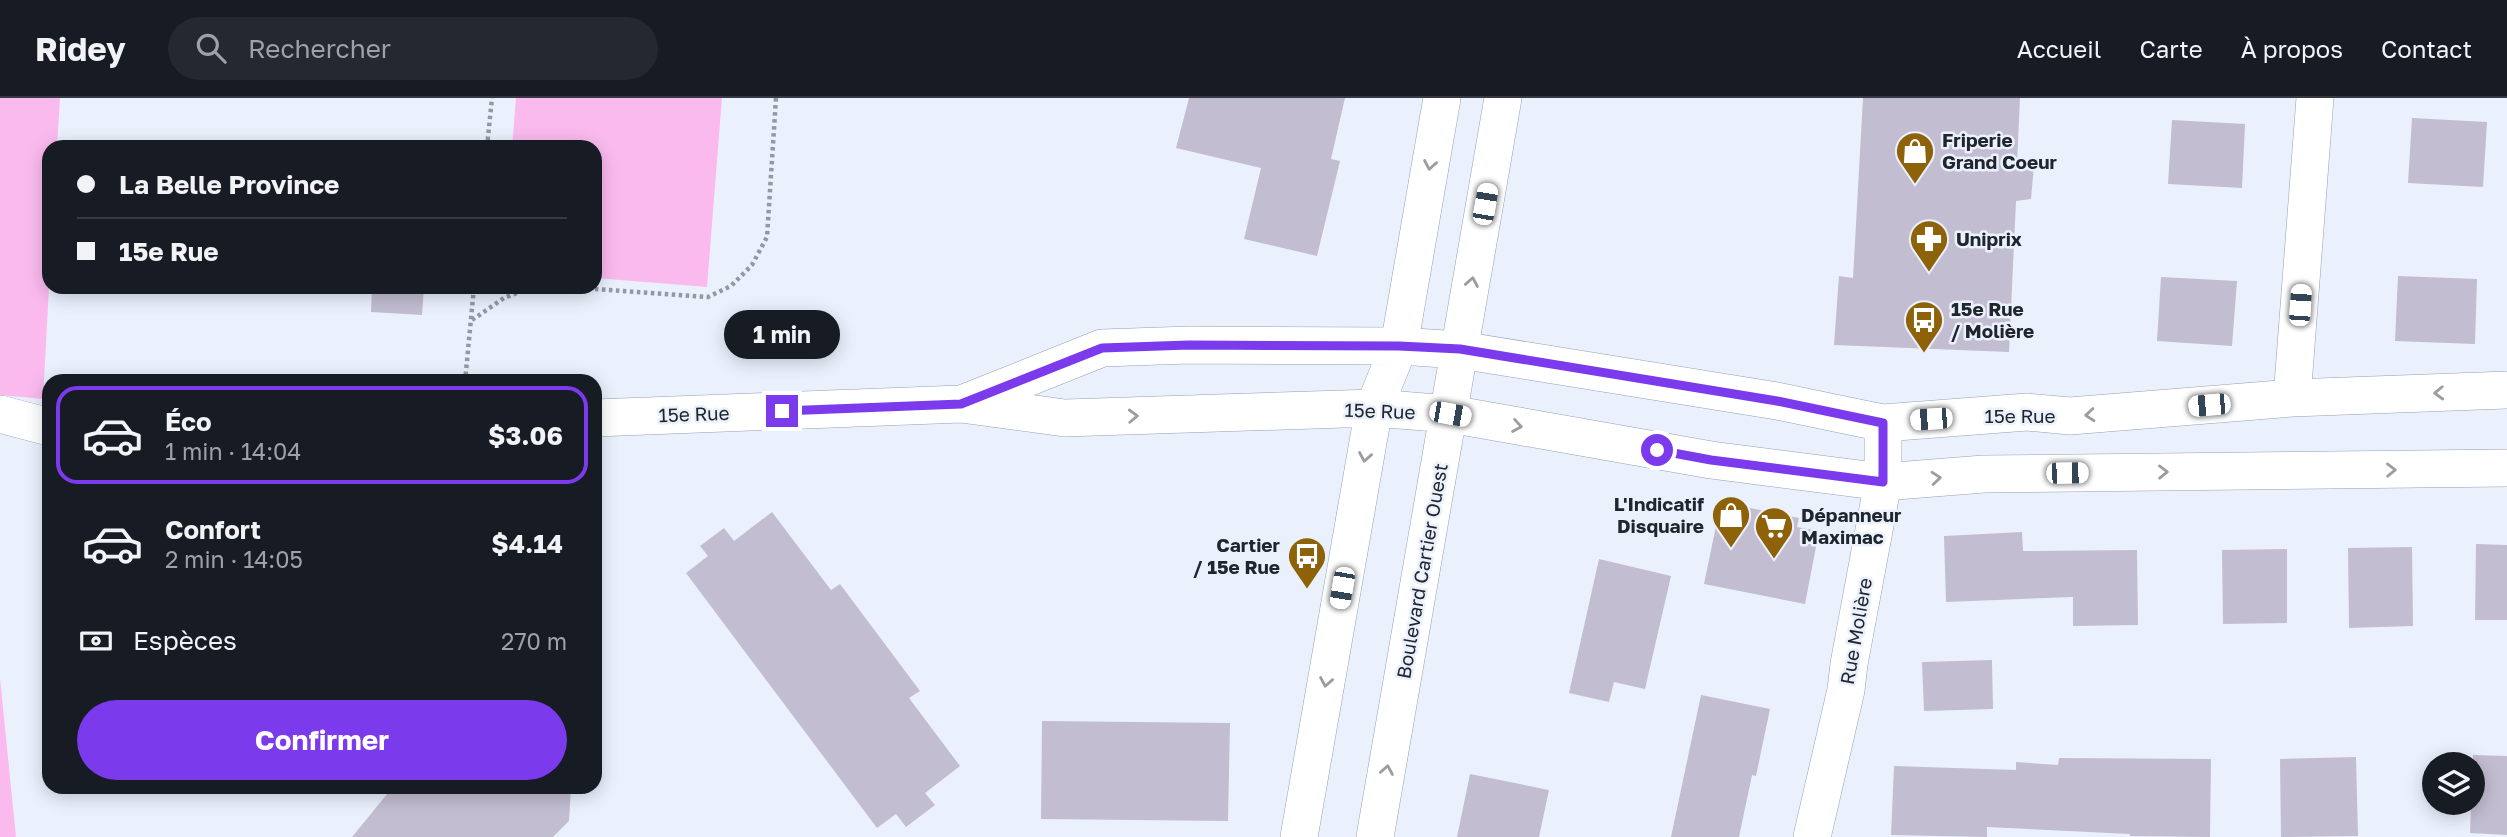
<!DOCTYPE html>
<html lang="fr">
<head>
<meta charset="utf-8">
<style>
	:root { --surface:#171b24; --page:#242831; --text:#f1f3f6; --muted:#9ea1a6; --line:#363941; --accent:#7c3aed }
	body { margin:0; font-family:"Golos Text",sans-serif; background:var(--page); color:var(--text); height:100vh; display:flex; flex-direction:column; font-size:26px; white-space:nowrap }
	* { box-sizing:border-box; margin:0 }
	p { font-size:23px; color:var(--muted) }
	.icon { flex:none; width:38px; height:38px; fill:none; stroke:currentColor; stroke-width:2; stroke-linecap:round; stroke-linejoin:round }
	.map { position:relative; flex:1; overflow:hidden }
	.drawer { position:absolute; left:42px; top:276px; width:560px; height:420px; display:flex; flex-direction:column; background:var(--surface); border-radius:21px; box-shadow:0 4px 18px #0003 }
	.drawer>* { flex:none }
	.top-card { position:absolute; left:42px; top:42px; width:560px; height:154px; border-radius:21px; box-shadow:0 4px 18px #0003; display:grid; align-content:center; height:154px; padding:0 35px; background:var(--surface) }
	.fabs { position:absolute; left:2422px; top:654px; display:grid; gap:14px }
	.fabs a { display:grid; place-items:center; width:63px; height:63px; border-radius:50%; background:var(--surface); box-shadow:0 4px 18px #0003; font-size:35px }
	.end { position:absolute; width:32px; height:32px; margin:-16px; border:9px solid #7c3aed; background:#fff; box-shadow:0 0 0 4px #fff }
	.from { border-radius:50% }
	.bubble { position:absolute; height:49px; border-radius:24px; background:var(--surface); box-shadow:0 4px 18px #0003; font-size:23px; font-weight:700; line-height:49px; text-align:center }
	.car { position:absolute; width:21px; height:42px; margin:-21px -10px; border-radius:9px; box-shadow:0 0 5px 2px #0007; background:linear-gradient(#fff 24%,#345 0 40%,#fff 0 76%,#345 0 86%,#fff 0) }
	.top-card b { display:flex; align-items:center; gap:24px; height:66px; font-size:26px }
	.top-card b+b { border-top:2px solid var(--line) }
	.top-card i { width:18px; height:18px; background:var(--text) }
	ul { padding:12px 0 0; list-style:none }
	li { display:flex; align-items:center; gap:21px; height:98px; margin:0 14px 10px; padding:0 21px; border:4px solid transparent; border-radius:21px }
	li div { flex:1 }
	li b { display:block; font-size:26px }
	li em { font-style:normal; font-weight:700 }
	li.selected { border-color:var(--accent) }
	li>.icon { width:63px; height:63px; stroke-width:1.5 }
	.pay { display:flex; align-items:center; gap:18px; height:77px; padding:0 35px; font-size:26px }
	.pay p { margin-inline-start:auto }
	.button { display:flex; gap:14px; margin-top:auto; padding:14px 35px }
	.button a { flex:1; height:80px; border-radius:42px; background:var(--accent); color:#fff; font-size:28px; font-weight:700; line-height:80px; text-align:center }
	header { display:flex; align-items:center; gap:42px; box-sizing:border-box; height:98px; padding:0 35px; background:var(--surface); border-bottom:2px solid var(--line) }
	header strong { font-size:33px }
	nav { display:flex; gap:38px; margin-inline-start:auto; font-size:24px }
	.search { width:490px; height:63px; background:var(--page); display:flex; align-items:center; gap:18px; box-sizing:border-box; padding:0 24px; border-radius:38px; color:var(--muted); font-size:26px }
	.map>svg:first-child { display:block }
	.green { fill:#fabaee }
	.building { fill:#c3bdd2 }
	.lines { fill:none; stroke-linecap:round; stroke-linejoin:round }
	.minor-casing { stroke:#959fb3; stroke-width:38 }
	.path { stroke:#9398a2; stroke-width:4.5; stroke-dasharray:3.5 3.5; stroke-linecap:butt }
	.minor { stroke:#fff; stroke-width:37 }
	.oneway { stroke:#9b9da0 }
	.route { stroke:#7c3aed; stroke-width:9 }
	.labels { text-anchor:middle; stroke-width:5; stroke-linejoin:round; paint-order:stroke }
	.poi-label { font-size:19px; font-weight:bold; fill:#21252d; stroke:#eaf1fd; text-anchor:start }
	.street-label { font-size:19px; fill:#21252d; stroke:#eaf1fd }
</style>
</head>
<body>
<header>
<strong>Ridey</strong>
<div class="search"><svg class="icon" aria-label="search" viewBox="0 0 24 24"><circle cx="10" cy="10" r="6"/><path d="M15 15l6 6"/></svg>Rechercher</div>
<nav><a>Accueil</a><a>Carte</a><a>À propos</a><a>Contact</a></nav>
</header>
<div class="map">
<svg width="2507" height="739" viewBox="0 0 2507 739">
	<rect width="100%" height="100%" fill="#eaf1fd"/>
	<path class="green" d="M 0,0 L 60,0 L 57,49 L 49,49 L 49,189 L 43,301 L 0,297 Z
		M 516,0 L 722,0 L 707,189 L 595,180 L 595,49 L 512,49 Z
		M 0,580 L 16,739 L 0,739 Z"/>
	<path class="building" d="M 1189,0 L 1345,0 L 1331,61 L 1340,63 L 1317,158 L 1244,141 L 1261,70 L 1176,50 Z
		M 1863,0 L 2020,0 L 2017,67 L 2034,67 L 2031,101 L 2016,103 L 2009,254 L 1834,247 L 1839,178 L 1853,180 Z
		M 2412,20 L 2487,24 L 2483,89 L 2408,85 Z
		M 2172,22 L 2245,26 L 2242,90 L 2168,86 Z
		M 2398,178 L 2477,181 L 2475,246 L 2395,243 Z
		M 2161,179 L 2237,183 L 2232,248 L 2157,243 Z
		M 372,189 L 424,189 L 422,217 L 371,214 Z
		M 1721,404 L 1799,420 L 1797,429 L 1819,433 L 1805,506 L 1704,486 Z
		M 772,414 L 831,492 L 840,486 L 920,593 L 909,600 L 960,668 L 925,695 L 935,707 L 906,729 L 896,716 L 877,730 L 686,475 L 708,458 L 700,448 L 724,430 L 734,443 Z
		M 2022,434 L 2023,453 L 2137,452 L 2138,527 L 2073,528 L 2073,499 L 1946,504 L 1944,438 Z
		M 2476,446 L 2507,447 L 2507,522 L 2475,522 Z
		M 2412,449 L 2413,528 L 2349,530 L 2348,450 Z
		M 2287,451 L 2287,525 L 2223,526 L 2222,452 Z
		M 1599,461 L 1671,478 L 1645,591 L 1614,584 L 1609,604 L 1569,595 Z
		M 1992,562 L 1993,611 L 1924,613 L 1922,564 Z
		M 1701,597 L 1770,611 L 1756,678 L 1752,677 L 1739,739 L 1671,739 Z
		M 1042,623 L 1230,625 L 1228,723 L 1041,721 Z
		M 2473,657 L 2507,658 L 2507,737 L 2470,735 Z
		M 2356,659 L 2358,738 L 2281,739 L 2280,661 Z
		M 2059,660 L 2211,661 L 2210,739 L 2130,738 L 2130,736 L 1987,729 L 1987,739 L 1891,737 L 1894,668 L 2016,672 L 2016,664 L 2058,667 Z
		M 1470,676 L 1549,692 L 1539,739 L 1457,739 Z
		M 392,690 L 571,690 L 569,723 L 553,739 L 352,739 Z"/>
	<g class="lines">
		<g class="minor-casing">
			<path id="minor" d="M 2292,300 L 2315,0
				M 962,306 L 1102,250 L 1189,247 L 1399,248 L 1460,252 L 1777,303 L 1883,325 L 2027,314 L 2070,318 L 2292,300 L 2507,292
				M 0,316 L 49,329
				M 595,320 L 961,306 L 1065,320 L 1374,310 L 1450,316 L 1711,362 L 1883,384 L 1984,376 L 2507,370
				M 1299,739 L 1374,310 L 1399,248 L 1442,0
				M 1375,739 L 1503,0
				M 1812,739 L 1846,592 L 1849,566 L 1883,384 L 1883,325"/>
		</g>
		<path class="path" d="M 487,49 L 492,0
			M 567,189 L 708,199 L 731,188 L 752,167 L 767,139 L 776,0
			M 472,222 L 504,200 L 532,189
			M 465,284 L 474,189"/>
		<use href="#minor" class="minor"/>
	</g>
	<defs><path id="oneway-chevron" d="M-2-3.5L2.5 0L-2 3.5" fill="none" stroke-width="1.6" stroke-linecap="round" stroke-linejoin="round" transform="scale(1.75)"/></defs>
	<g class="oneway">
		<use href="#oneway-chevron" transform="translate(1430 67) rotate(100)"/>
		<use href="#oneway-chevron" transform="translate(1472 184) rotate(-80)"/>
		<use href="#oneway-chevron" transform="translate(2439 295) rotate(178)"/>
		<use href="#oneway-chevron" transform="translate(2090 317) rotate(175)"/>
		<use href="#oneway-chevron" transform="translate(1133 318) rotate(-2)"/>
		<use href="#oneway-chevron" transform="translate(1517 328) rotate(10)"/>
		<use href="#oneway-chevron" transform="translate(1365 359) rotate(100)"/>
		<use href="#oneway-chevron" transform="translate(2391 372) rotate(-1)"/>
		<use href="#oneway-chevron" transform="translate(2163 374) rotate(-1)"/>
		<use href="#oneway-chevron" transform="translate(1936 380) rotate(-5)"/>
		<use href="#oneway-chevron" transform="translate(1326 584) rotate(100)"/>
		<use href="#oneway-chevron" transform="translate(1387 672) rotate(-80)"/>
	</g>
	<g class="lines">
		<path class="route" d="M 782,313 L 961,306 L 1102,250 L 1189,247 L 1399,248 L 1460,251 L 1777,303 L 1883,325 L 1883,384 L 1711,362 L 1657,352"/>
	</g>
	<defs>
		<g id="shop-pin" transform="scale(2.0125)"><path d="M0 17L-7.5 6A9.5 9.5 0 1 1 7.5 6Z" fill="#8e6208" stroke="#eaf1fd"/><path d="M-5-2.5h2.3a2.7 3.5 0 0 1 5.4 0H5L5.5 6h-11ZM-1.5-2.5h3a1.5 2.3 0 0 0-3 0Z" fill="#fff"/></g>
		<g id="pharmacy-pin" transform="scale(2.0125)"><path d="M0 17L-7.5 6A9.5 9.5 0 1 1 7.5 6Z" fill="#8e6208" stroke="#eaf1fd"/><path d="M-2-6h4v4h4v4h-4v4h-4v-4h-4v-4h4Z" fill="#fff"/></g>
		<g id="bus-pin" transform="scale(2.0125)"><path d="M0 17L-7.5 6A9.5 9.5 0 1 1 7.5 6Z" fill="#8e6208" stroke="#eaf1fd"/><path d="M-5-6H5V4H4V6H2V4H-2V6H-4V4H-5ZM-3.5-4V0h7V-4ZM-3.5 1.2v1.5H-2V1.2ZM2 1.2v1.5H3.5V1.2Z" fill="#fff"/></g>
		<g id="supermarket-pin" transform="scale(2.0125)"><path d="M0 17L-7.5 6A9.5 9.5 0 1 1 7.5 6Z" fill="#8e6208" stroke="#eaf1fd"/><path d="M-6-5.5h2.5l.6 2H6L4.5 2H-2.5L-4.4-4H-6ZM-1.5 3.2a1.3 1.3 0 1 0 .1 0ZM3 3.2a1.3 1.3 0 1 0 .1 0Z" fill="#fff"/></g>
	</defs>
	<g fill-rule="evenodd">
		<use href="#shop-pin" x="1915" y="53"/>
		<use href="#pharmacy-pin" x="1929" y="141"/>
		<use href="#bus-pin" x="1924" y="222"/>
		<use href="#shop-pin" x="1731" y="417"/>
		<use href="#supermarket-pin" x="1774" y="428"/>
		<use href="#bus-pin" x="1307" y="458"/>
	</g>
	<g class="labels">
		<g class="poi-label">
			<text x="1942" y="49">Friperie<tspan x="1942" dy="22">Grand Coeur</tspan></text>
			<text x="1956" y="148">Uniprix</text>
			<text x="1951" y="218">15e Rue<tspan x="1951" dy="22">/ Molière</tspan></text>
			<text x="1704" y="413" text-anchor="end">L'Indicatif<tspan x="1704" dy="22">Disquaire</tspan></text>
			<text x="1801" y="424">Dépanneur<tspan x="1801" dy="22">Maximac</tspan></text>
			<text x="1280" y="454" text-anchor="end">Cartier<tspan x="1280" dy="22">/ 15e Rue</tspan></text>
		</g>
		<g class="street-label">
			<text transform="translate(1380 313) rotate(2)" y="7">15e Rue</text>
			<text transform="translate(694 316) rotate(-2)" y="7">15e Rue</text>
			<text x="2020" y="325">15e Rue</text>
			<text transform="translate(1422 473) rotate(-80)" y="7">Boulevard Cartier Ouest</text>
			<text transform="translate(1856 533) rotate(-80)" y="7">Rue Molière</text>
		</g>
	</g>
</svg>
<div class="fabs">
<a><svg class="icon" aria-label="layers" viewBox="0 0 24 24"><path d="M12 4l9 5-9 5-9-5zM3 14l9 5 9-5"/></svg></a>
</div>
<i class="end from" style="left:1657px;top:352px"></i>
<i class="end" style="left:782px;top:313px"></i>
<div class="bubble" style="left:724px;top:212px;width:116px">1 min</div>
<i class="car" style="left:1485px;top:106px;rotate:10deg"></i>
<i class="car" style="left:2300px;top:207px;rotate:4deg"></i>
<i class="car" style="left:2209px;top:307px;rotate:265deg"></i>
<i class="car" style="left:1450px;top:316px;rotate:100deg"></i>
<i class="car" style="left:1931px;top:321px;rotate:266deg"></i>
<i class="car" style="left:2067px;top:375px;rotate:89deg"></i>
<i class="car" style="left:1342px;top:490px;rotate:190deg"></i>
<div class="top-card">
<b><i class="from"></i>La Belle Province</b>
<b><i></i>15e Rue</b>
</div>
<section class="drawer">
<ul>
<li class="selected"><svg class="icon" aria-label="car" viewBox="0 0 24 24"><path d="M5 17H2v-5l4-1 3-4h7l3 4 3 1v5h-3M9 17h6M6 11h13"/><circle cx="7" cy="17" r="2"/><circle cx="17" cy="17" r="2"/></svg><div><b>Éco</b><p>1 min · 14:04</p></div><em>$3.06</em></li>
<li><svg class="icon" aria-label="car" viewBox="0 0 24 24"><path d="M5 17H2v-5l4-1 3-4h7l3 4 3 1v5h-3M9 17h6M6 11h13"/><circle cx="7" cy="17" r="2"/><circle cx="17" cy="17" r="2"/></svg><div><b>Confort</b><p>2 min · 14:05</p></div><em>$4.14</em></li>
</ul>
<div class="pay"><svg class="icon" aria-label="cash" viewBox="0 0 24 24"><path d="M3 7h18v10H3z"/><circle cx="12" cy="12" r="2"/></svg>Espèces<p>270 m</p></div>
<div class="button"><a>Confirmer</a></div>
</section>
</div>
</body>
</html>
